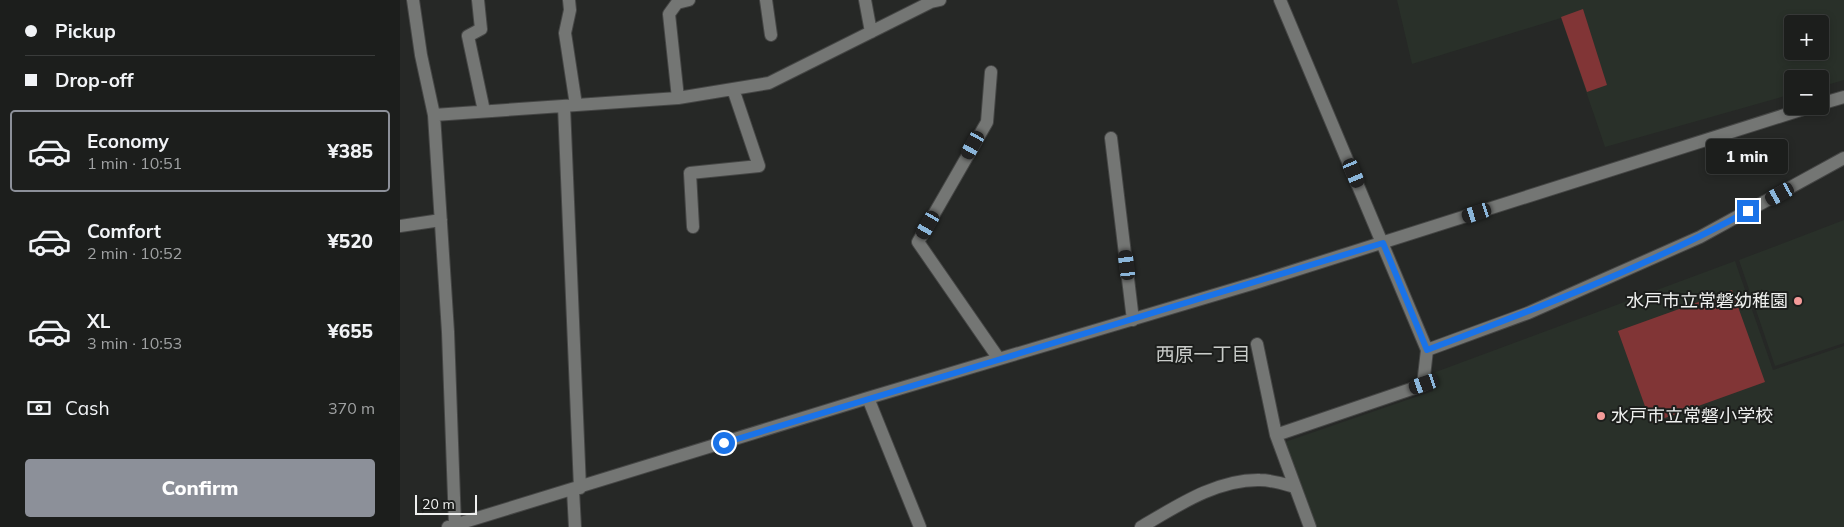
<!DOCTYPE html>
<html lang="en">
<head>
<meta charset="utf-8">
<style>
	:root { --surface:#1c1e1c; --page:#252725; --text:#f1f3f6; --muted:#a0a2a3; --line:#3a3c3b; --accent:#8c9099 }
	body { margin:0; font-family:Mulish,"Noto Sans JP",sans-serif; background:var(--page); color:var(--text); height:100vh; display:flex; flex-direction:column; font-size:19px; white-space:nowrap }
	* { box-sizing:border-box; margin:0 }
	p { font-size:16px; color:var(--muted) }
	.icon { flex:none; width:28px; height:28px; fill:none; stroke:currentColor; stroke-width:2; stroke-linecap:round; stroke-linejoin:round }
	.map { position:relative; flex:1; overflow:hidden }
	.panel { display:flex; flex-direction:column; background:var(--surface); width:400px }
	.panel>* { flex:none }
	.top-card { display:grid; align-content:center; height:110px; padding:0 25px; background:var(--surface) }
	.fabs { position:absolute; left:1384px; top:15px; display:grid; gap:10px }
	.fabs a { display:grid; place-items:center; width:45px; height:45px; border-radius:5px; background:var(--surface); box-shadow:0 2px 8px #0003,0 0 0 1px var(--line); font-size:25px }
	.scale { position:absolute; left:15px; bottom:12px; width:62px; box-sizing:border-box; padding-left:5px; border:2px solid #eff0ef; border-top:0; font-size:14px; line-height:18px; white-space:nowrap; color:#eff0ef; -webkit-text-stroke:4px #1c1e1c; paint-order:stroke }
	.end { position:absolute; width:22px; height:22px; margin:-11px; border:6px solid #1a73e8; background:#fff; box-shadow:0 0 0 2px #fff }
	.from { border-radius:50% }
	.bubble { position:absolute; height:35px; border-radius:5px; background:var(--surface); box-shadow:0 2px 8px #0003,0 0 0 1px var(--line); font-size:16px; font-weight:800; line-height:35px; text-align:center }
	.car { position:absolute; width:15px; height:30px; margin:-15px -8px; border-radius:6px; box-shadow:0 0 4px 1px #0007; background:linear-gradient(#222 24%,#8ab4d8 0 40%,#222 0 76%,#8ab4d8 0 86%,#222 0) }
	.top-card b { display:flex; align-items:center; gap:18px; height:48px; font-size:19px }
	.top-card b+b { border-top:1px solid var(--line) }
	.top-card i { width:12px; height:12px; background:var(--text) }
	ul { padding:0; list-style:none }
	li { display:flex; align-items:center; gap:15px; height:82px; margin:0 10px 8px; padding:0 15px; border:2px solid transparent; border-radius:5px }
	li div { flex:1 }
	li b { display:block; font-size:19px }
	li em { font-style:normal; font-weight:800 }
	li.active { border-color:var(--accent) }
	li>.icon { width:45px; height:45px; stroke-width:1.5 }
	.pay { display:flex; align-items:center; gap:12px; height:55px; padding:0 25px; font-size:19px }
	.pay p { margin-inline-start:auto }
	.primary-button { display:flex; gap:10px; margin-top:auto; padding:10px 25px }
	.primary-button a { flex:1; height:58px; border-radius:5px; background:var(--accent); color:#fff; font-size:20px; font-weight:800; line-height:58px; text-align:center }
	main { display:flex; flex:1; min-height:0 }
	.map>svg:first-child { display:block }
	.built { fill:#293029; fill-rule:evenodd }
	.building { fill:#813536 }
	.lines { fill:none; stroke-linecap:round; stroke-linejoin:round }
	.minor-casing { stroke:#454645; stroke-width:14 }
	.minor { stroke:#747674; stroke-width:12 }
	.route { stroke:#1a73e8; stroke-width:6 }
	.poi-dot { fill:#f59b99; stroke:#1c1e1c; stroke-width:2 }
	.labels { text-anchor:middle; stroke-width:4; stroke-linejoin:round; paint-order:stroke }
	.poi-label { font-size:18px; fill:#eff0ef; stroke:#1c1e1c; text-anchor:end }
	.neighbourhood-label { font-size:19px; fill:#c9ccc9; stroke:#1c1e1c }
</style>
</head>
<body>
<main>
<section class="panel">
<div class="top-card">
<b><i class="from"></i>Pickup</b>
<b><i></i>Drop-off</b>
</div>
<ul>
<li class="active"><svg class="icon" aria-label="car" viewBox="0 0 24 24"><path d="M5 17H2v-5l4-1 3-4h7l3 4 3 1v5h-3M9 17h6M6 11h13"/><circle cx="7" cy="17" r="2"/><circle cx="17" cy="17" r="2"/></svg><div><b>Economy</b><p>1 min · 10:51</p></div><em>¥385</em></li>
<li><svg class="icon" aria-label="car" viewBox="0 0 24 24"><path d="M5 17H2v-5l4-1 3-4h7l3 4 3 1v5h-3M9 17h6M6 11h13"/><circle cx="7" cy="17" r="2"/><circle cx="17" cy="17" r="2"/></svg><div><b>Comfort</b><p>2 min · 10:52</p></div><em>¥520</em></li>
<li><svg class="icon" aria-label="car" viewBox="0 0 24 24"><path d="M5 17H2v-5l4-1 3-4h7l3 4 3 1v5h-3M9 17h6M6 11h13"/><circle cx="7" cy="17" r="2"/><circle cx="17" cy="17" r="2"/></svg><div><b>XL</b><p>3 min · 10:53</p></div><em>¥655</em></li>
</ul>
<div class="pay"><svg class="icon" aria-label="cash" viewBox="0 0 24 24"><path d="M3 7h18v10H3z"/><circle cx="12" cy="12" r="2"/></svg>Cash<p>370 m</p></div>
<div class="primary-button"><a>Confirm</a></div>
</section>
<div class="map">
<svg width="1444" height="527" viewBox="0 0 1444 527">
	<rect width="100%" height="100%" fill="#262826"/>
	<path class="built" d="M 997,0 L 1444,0 L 1444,80 L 1420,87 L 1420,79 L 1392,79 L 1392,94 L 1205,147 L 1161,18 L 1012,64 ZM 1392,24 L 1420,24 L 1420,51 L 1392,51 Z
		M 1444,220 L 1444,343 L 1375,366 L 1339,260 Z
		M 1335,261 L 1373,370 L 1444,346 L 1444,527 L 917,527 L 885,442 L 1033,391 L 1033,373 Z"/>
	<path class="building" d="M 1183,9 L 1207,85 L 1187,92 L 1161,17 Z
		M 1332,290 L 1365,382 L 1251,423 L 1218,331 Z"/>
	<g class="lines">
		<g class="minor-casing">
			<path id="minor" d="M 13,0 L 21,55 L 34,115 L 48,332 L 55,525
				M 78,0 L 81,29 L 68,36 L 84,111
				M 169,0 L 170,10 L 165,33 L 176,105
				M 366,0 L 371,35
				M 465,0 L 471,32
				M 880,0 L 1027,350 L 1023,385 L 876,435 L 910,527
				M 591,72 L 587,122 L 518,242 L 599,359
				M 278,98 L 269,14 L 277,3 L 289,0
				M 1420,104 L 1444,97
				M 164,106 L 180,488
				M 34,115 L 278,98 L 369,83 L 531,2 L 540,0
				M 711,138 L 733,320
				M 0,226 L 41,220
				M 293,227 L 290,173 L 359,166 L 333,89
				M 857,344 L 876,435
				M 1027,350 L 1128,313 L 1300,237 L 1444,158
				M 468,398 L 520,527
				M 173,490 L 175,527
				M 48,527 L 468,398 L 858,282 L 1413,106
				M 741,527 C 777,506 817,479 860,480 C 871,480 884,484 895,487"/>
		</g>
		<use href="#minor" class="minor"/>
	</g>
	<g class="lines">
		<path class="route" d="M 324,443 L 983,243 L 1027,350 C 1136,309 1246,267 1348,211"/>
	</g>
	<g class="poi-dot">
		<circle cx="1398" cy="301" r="5"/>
		<circle cx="1201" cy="416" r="5"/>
	</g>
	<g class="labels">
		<g class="poi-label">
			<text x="1388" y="307">水戸市立常磐幼稚園</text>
			<text x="1211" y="422" text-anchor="start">水戸市立常磐小学校</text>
		</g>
		<g class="neighbourhood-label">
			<text x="803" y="361">西原一丁目</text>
		</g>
	</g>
</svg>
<div class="fabs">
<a>+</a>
<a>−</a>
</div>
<div class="scale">20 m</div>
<i class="end from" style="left:324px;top:443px"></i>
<i class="end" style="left:1348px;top:211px"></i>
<div class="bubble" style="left:1306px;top:139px;width:82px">1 min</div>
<i class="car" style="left:573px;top:145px;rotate:209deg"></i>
<i class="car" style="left:954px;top:173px;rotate:157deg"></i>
<i class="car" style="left:1380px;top:194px;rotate:241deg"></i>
<i class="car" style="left:1077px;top:213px;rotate:252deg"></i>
<i class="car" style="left:528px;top:225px;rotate:210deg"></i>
<i class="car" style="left:727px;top:265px;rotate:353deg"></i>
<i class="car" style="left:1024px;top:384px;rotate:251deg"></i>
</div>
</main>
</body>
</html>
